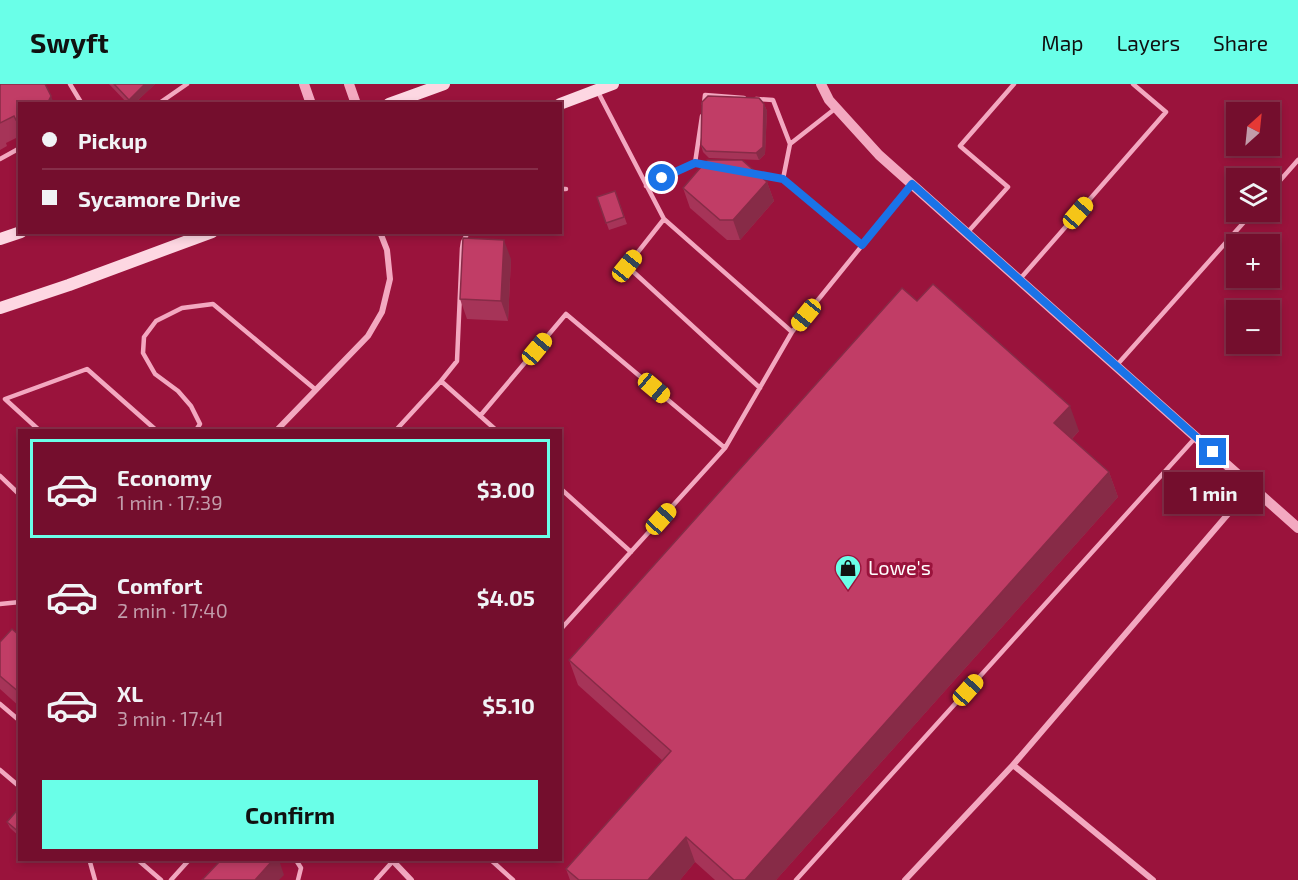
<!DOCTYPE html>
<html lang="en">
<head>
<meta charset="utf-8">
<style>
	:root { --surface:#740e2d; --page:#7c1c39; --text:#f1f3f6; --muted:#c29caa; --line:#862e49; --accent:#6affe8 }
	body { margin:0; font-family:"Exo 2",sans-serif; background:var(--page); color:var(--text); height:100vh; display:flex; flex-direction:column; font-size:22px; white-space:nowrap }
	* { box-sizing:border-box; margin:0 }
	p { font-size:20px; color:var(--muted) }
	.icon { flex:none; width:33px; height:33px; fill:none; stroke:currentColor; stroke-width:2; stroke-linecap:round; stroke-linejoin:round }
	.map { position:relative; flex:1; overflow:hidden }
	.panel { position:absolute; left:18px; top:345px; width:544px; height:432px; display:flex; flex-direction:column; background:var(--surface); border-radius:0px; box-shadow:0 3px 9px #0003,0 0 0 2px var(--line) }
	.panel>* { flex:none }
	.guide { position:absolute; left:18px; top:18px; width:544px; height:132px; border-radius:0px; box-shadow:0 3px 9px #0003,0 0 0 2px var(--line); display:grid; align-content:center; height:132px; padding:0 24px; background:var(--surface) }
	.needle { width:39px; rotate:27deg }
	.controls { position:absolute; left:1226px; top:18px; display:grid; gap:12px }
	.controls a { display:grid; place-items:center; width:54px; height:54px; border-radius:0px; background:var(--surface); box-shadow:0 3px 9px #0003,0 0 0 2px var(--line); font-size:30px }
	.end { position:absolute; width:27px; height:27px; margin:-14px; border:8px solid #1a73e8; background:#fff; box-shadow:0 0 0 3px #fff }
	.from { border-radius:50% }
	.bubble { position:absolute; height:42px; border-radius:0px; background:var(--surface); box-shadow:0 3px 9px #0003,0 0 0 2px var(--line); font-size:20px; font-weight:700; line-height:42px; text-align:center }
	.car { position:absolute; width:18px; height:36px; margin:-18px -9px; border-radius:8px; box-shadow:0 0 4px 2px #0007; background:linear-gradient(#f5c518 24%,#345 0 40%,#f5c518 0 76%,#345 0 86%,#f5c518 0) }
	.guide b { display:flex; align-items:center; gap:21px; height:57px; font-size:22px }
	.guide b+b { border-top:2px solid var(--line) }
	.guide i { width:15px; height:15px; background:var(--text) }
	ul { padding:10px 0 0; list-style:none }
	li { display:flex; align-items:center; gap:18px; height:99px; margin:0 12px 9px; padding:0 12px; border:3px solid transparent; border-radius:0px }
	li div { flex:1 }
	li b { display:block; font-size:22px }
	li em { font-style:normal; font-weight:700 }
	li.active { border-color:var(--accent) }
	li>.icon { width:54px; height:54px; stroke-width:1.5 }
	.primary-button { display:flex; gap:12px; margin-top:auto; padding:12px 24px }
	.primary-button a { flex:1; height:69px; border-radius:0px; background:var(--accent); color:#111; font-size:24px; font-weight:700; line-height:69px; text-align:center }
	header { display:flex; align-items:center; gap:36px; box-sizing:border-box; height:84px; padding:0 30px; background:var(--accent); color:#111 }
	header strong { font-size:28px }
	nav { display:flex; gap:33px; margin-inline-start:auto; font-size:21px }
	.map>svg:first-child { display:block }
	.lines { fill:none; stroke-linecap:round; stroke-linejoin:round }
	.service { stroke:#f3a8c0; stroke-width:4.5 }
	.minor { stroke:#f3a8c0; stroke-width:6 }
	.tertiary { stroke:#f3a8c0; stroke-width:10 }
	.secondary { stroke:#fdd7e2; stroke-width:12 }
	.wall { fill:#a63458 }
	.shaded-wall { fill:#872b47 }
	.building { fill:#c13d66; stroke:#872b47; stroke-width:1.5 }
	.route { stroke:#1a73e8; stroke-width:8 }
	.labels { text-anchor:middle; stroke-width:6; stroke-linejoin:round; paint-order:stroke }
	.poi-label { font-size:20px; fill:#fff; stroke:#9a133c; text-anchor:start }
</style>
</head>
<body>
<header>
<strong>Swyft</strong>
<nav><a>Map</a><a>Layers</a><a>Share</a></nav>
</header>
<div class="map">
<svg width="1298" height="796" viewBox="0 0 1298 796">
	<rect width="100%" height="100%" fill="#9a133c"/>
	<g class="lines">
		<path class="service" d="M 70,0 L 82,20
			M 598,8 L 664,135 L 792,248
			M 756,15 L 773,16 L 790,60 L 836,24
			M 158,20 L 187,0
			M 704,20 L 705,11 L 744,14
			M 702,32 L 695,79 L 707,81
			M 0,75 L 20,64
			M 754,90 L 783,95 L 790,60
			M 783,95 L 862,161
			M 646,102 L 695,79
			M 561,105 L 566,105
			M 1269,109 L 1298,76
			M 664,135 L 627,182 L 760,304
			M 967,149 L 1008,103 L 960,62 L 1014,0
			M 1020,195 L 1166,28 L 1133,0
			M 1116,282 L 1253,128
			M 441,297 L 457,277 L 462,164 L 463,158 L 468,148
			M 480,332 L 566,230 L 725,364
			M 39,346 L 5,315 L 87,285 L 156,346
			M 196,346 L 200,340 L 191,322 L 178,307 L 155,290 L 143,269 L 144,253 L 156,237 L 182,224 L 213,220 L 316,306
			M 396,346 L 441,297 L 496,346
			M 0,392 L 20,411
			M 561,405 L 631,468
			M 0,520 L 20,518
			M 561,545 L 725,364 L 792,248 L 911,101
			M 0,620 L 20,637
			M 0,686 L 20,703
			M 92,776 L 90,778 L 95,796
			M 138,776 L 161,796
			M 296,776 L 301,784 L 298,796
			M 491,776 L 513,796
			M 171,796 L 189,776
			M 376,796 L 393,777
			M 796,796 L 1196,353"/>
		<path class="minor" d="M 277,346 L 368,252 L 382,228 L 390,195 L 387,166 L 380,148
			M 1013,681 L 1153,796
			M 392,776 L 411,796
			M 905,796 L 1013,681 L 1252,402"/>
		<path class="tertiary" d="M 304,0 L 311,20
			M 349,0 L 356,20
			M 821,0 L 829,16 L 879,71 L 1298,444"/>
		<path class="secondary" d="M 389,20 L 444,0
			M 560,20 L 613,0
			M 0,155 L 21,148
			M 0,224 L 69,201 L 212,148"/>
	</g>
	<path class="wall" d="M 0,0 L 20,20 L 20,52 L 6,59 L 7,62 L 0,66 Z
		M 109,0 L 155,0 L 134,20 L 128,20 Z
		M 764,20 L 767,27 L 765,70 L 759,76 L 709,74 L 703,68 L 701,61 Z
		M 767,98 L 774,117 L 740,156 L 727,156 L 690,124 L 683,104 Z
		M 615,107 L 627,140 L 609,146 L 597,113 Z
		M 511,175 L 508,237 L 467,235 L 460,215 Z
		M 917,217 L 1079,347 L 1072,355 L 1109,388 L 1118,413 L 776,796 L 715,796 L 695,778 L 680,796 L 570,796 L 566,785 L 663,677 L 578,601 L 569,576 Z
		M 20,552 L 20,623 L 0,605 L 0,558 Z
		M 20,723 L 20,753 L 10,744 L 7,738 Z"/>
	<path class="shaded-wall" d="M 145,0 L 155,0 L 134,20 L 130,20 L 129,16 Z
		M 51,12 L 54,20 L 47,20 Z
		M 764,20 L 767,27 L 765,70 L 759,76 L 756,69 Z
		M 767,98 L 774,117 L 740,156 L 733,136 Z
		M 504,156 L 511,175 L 508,237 L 501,217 Z
		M 1070,322 L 1079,347 L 1063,364 L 1054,339 Z
		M 1109,388 L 1118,413 L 776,796 L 745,796 Z
		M 686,753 L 695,778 L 680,796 L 648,796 Z
		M 273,776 L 279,776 L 284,791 L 279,796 L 255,796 Z"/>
	<path class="building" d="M 0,0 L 45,0 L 51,12 L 47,20 L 20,20 L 20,34 L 16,36 L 14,32 L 0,39 Z
		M 114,0 L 145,0 L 129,16 Z
		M 708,12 L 759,14 L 764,20 L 763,63 L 756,69 L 706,67 L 701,61 L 702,18 Z
		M 707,76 L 742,76 L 767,98 L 733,136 L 720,136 L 683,104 Z
		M 615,107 L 624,133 L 606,139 L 597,113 Z
		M 463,154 L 504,156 L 501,217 L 460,215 Z
		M 933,200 L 1070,322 L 1054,339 L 1109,388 L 745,796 L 734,796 L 686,753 L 648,796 L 579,796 L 566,785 L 671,667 L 569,576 L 902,204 L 917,217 Z
		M 12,545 L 20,552 L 20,609 L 0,592 L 0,558 Z
		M 20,723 L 20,749 L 7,738 Z
		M 221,776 L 273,776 L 255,796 L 202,796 Z"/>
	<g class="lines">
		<path class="route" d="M 662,94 L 695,79 L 783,95 L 862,161 L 912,100 L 1213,368"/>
	</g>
	<defs>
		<g id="shop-pin" transform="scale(1.35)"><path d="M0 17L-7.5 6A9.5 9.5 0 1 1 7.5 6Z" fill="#6affe8" stroke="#9a133c"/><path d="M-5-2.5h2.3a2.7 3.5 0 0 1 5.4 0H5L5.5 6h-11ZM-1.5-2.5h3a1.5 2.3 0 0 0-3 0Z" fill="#111"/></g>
	</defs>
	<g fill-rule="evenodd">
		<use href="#shop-pin" x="848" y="484"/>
	</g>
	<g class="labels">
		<g class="poi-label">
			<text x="868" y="491">Lowe's</text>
		</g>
	</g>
</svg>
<div class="controls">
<a><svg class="needle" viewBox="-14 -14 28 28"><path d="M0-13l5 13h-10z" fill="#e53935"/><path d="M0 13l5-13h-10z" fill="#c29caa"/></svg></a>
<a><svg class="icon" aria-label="layers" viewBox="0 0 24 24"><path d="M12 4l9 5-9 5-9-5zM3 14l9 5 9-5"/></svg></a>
<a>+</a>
<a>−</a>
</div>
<i class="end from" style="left:662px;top:94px"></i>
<i class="end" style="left:1213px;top:368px"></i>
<div class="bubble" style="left:1164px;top:388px;width:99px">1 min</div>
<i class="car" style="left:1078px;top:129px;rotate:41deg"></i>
<i class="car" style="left:627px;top:182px;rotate:39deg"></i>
<i class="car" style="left:806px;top:231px;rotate:219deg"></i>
<i class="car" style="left:537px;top:265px;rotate:40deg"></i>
<i class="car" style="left:654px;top:304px;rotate:130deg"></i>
<i class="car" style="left:661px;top:435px;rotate:42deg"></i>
<i class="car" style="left:968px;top:606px;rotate:42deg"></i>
<div class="guide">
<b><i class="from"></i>Pickup</b>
<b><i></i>Sycamore Drive</b>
</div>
<section class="panel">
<ul>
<li class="active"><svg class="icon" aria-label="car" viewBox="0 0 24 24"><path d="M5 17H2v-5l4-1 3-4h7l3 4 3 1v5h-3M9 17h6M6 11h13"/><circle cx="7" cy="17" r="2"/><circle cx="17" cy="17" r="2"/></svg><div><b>Economy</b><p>1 min · 17:39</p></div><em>$3.00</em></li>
<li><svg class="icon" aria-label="car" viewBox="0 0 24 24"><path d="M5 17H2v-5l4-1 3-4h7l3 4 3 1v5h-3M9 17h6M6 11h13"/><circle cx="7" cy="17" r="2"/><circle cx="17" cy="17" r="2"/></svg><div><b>Comfort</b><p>2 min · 17:40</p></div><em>$4.05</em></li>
<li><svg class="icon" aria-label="car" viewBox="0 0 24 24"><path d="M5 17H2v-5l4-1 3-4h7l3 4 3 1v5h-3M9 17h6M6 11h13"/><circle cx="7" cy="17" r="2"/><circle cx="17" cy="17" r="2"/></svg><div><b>XL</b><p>3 min · 17:41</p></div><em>$5.10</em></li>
</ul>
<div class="primary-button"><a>Confirm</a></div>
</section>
</div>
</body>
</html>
